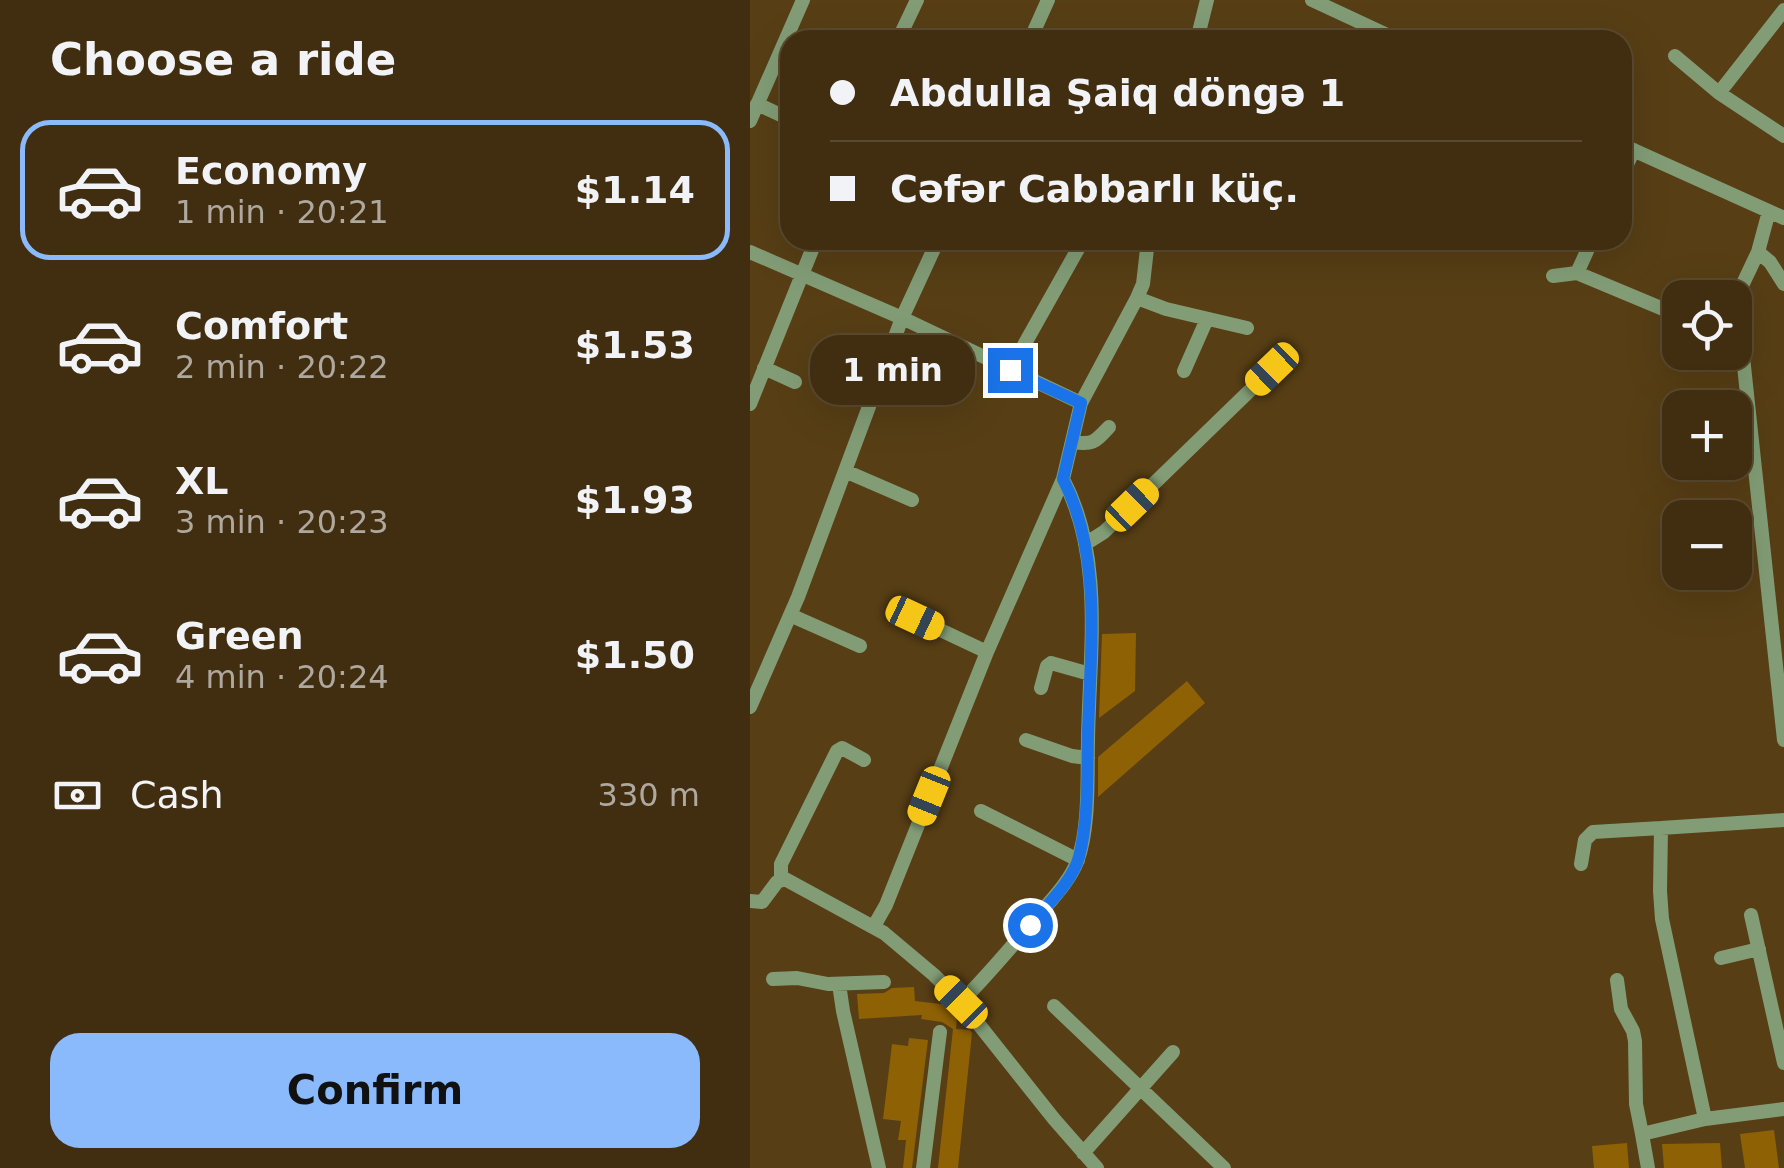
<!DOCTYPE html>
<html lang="en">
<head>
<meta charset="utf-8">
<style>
	:root { --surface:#412e10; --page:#483619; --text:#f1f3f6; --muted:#aea89f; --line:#5a4a30; --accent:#8abafc }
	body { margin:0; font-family:"DejaVu Sans",sans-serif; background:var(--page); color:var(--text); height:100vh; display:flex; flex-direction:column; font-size:38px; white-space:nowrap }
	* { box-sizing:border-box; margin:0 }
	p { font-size:32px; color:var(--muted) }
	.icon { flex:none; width:55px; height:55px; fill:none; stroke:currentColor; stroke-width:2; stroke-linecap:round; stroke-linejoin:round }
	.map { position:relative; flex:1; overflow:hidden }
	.side { display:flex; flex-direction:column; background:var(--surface); width:750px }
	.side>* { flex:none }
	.hud { position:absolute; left:30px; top:30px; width:852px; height:220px; border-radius:30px; box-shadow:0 10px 40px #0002,0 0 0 2px var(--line); display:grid; align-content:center; height:220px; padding:0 50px; background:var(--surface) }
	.tools { position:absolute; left:912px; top:280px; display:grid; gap:20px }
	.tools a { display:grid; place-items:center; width:90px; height:90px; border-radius:20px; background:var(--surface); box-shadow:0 10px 40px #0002,0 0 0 2px var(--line); font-size:50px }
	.end { position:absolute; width:45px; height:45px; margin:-22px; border:12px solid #1a73e8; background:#fff; box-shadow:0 0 0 5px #fff }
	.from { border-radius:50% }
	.bubble { position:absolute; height:70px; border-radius:30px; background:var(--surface); box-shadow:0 10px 40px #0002,0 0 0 2px var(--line); font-size:32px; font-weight:600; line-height:70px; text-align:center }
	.car { position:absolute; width:30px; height:60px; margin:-30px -15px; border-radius:12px; box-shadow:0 0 8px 2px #0007; background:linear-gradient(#f5c518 24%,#345 0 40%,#f5c518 0 76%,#345 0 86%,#f5c518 0) }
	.hud b { display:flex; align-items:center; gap:35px; height:95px; font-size:38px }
	.hud b+b { border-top:2px solid var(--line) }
	.hud i { width:25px; height:25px; background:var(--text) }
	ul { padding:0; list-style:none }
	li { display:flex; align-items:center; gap:30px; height:140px; margin:0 20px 15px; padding:0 30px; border:5px solid transparent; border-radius:30px }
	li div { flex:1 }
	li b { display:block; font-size:38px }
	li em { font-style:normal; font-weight:600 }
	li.selected { border-color:var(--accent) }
	li>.icon { width:90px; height:90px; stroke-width:1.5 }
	h2 { padding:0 50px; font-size:45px; line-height:120px }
	.pay { display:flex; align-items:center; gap:25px; height:110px; padding:0 50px; font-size:38px }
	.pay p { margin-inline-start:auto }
	.primary-button { display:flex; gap:20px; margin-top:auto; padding:20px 50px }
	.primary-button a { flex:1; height:115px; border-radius:30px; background:var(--accent); color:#111; font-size:40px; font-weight:600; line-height:115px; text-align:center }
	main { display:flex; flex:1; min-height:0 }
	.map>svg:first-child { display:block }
	.building { fill:#8e6104 }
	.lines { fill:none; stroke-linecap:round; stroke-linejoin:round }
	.street { stroke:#829d76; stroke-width:14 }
	.route { stroke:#1a73e8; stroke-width:12 }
</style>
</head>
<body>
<main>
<section class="side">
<h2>Choose a ride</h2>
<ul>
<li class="selected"><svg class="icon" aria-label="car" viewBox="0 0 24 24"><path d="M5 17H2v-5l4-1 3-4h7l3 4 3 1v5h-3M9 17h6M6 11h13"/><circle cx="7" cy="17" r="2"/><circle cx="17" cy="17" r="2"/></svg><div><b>Economy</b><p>1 min · 20:21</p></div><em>$1.14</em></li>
<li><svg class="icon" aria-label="car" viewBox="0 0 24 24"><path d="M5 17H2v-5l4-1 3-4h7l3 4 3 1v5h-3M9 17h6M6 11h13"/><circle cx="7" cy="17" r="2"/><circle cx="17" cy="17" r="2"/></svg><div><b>Comfort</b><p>2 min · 20:22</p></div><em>$1.53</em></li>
<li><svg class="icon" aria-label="car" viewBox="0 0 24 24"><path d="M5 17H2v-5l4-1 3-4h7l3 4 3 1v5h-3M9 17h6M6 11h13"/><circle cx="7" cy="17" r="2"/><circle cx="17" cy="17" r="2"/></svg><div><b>XL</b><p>3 min · 20:23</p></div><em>$1.93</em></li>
<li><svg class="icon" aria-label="car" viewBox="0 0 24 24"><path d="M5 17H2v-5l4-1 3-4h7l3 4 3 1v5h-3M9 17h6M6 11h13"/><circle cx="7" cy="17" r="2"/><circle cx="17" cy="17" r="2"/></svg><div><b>Green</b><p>4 min · 20:24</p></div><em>$1.50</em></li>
</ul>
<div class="pay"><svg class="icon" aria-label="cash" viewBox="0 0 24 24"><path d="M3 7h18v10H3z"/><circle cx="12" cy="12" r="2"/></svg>Cash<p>330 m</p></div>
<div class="primary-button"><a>Confirm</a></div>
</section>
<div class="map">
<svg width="1034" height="1168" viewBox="0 0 1034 1168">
	<rect width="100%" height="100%" fill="#573e15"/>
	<path class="building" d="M 386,633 L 385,691 L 349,718 L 352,634 Z
		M 437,681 L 455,703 L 348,797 L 348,757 Z
		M 164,987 L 165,1001 L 199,1005 L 207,1015 L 206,1029 L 220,1030 L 222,1033 L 208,1168 L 188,1168 L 203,1029 L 192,1022 L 171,1019 L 172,1015 L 109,1019 L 107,994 L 134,993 L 142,988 Z
		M 159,1038 L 178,1040 L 162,1168 L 153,1168 L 156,1140 L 148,1140 L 151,1121 L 133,1119 L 142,1044 L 158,1046 Z
		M 1024,1130 L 1029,1168 L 995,1168 L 990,1134 Z
		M 877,1143 L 879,1168 L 844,1168 L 842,1146 Z
		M 970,1143 L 972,1168 L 914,1168 L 912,1144 Z"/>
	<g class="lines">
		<path class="street" d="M 562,0 L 648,40
			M 148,40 L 167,0
			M 280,40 L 298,0
			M 447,40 L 457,0
			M 925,56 L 969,93 L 1034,136
			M 969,93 L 1034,10
			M 7,104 L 35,117
			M 0,121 L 53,0
			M 872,145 L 1034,218
			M 872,174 L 884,150
			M 1019,211 L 1008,252 L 989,292 L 988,310 L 1034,740
			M 0,252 L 152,318 L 331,403
			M 1008,252 L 1020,262 L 1034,284
			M 827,273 L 842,240
			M 803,276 L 827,273 L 930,316
			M 387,298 L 416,309 L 497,328
			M 14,368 L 45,382
			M 260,370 L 333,240
			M 434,371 L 457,319
			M 0,404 L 66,240
			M 322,442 C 343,445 344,443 359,427
			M 95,471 L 162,500
			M 335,544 L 354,532 L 522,369
			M 40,615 L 110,646
			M 165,618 L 237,652
			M 291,688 L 297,666 L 301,663 L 340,674
			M 0,707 L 48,597 L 152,318 L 188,240
			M 276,740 L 322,756 L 338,758
			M 231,811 L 328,860
			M 831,864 L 835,840 L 843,832 L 911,828
			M 31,880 L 31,864 L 87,751 L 92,748 L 114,760
			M 0,901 L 12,902 L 27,882 L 35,879 L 134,933 L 184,975 L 211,1002 L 304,1119 L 347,1168
			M 1001,915 L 1034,1063
			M 124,926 L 136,905 L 237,652 L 313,479 L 331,403 L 387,298 L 393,284 L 398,240
			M 971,958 L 1009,949
			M 23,979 L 47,978 L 78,984 L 134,982
			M 867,980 L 871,1009 L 883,1031 L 885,1041 L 886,1104 L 892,1134
			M 89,984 L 93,1011 L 129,1168
			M 211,1002 C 238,975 262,946 287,917 C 301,900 319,882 327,862 C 340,828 337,777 338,741 C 339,655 355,558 313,479
			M 304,1006 L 474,1168
			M 955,1119 L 1034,1109
			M 333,1153 L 423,1052
			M 173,1168 L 190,1032
			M 898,1168 L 892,1134 L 955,1119 L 912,919 L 910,891 L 911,828 L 1034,820"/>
	</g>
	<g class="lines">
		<path class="route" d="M 260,370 L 331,403 L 313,479 C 353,556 340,651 338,735 C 337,774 339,818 329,857 C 322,882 297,905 280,925"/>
	</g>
</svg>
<div class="tools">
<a><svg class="icon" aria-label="locate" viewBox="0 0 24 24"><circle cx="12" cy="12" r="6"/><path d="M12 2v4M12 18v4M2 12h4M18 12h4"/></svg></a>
<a>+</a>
<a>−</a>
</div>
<i class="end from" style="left:280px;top:925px"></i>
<i class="end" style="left:260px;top:370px"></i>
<div class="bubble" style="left:60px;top:335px;width:165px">1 min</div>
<i class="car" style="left:522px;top:369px;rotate:226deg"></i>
<i class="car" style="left:382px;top:505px;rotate:46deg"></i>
<i class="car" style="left:165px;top:618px;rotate:115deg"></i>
<i class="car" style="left:179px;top:796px;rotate:202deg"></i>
<i class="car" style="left:211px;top:1002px;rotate:315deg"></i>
<div class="hud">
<b><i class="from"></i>Abdulla Şaiq döngə 1</b>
<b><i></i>Cəfər Cabbarlı küç.</b>
</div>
</div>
</main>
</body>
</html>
